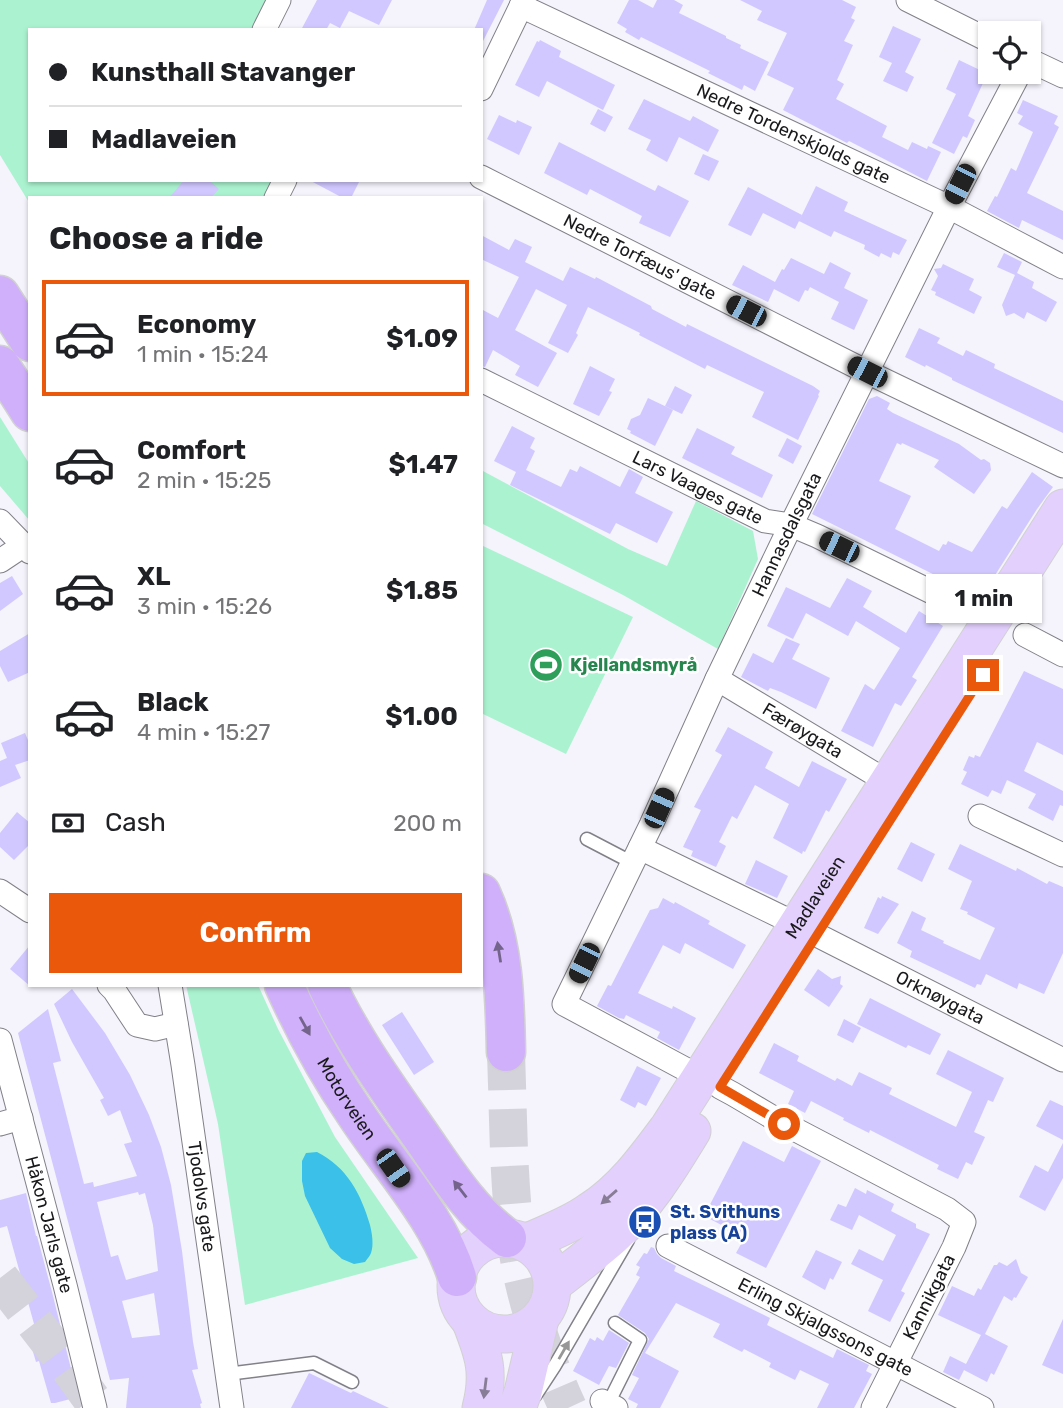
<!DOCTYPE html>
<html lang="en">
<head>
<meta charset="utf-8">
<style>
	:root { --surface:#fff; --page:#f2f2f2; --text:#202124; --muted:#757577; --line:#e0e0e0; --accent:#ea580c }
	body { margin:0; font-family:Rubik,sans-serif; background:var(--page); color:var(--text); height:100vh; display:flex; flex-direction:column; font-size:26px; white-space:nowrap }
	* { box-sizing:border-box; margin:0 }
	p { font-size:23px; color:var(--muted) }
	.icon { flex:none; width:38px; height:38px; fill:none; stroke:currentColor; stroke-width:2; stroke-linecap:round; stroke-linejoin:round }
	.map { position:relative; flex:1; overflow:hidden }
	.drawer { position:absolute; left:28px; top:196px; width:455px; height:791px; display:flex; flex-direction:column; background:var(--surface); border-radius:0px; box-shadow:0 2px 5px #0004 }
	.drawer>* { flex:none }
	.hud { position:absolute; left:28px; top:28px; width:455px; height:154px; border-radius:0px; box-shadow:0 2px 5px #0004; display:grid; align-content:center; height:154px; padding:0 21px; background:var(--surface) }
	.tools { position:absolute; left:978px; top:21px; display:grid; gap:14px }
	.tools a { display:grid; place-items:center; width:63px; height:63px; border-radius:0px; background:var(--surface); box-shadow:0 2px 5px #0004; font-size:35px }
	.end { position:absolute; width:32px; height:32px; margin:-16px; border:9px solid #ea580c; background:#fff; box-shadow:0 0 0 4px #fff }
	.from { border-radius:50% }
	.bubble { position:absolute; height:49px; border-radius:0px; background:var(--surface); box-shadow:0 2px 5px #0004; font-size:23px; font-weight:700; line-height:49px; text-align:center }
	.car { position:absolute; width:21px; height:42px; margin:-21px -10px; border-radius:9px; box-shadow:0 0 5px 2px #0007; background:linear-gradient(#222 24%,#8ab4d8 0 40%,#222 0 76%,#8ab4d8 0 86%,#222 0) }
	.hud b { display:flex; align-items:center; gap:24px; height:66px; font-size:26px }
	.hud b+b { border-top:2px solid var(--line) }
	.hud i { width:18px; height:18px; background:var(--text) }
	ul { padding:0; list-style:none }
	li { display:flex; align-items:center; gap:21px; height:116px; margin:0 14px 10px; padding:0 7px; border:4px solid transparent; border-radius:0px }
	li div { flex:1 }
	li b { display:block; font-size:26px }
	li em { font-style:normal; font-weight:700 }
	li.current { border-color:var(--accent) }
	li>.icon { width:63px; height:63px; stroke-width:1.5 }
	h2 { padding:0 21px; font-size:32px; line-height:84px }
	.pay { display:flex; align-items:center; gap:18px; height:77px; padding:0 21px; font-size:26px }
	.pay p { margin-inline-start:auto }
	.cta { display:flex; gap:14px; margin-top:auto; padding:14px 21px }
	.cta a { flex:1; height:80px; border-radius:0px; background:var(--accent); color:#fff; font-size:28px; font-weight:700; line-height:80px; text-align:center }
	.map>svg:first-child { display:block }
	.green { fill:#abf3d0 }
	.water { fill:#3bc0ea }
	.building { fill:#d1c8ff; fill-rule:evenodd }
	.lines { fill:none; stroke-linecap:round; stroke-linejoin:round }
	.highway-tunnel { stroke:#d4d2da; stroke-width:38; stroke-dasharray:38 19; stroke-linecap:butt }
	.lane-casing { stroke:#828088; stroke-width:15 }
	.street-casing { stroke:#828088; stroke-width:25 }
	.primary-casing { stroke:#d1d1d1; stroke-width:39 }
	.highway-casing { stroke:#d1d1d1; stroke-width:41 }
	.lane { stroke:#fff; stroke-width:12 }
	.street { stroke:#fff; stroke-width:23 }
	.primary { stroke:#e3d0fd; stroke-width:37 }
	.highway { stroke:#d0b0fb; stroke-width:38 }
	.oneway { fill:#74648b }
	.oneway2 { fill:#887d97 }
	.oneway3 { fill:#989798 }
	.route { stroke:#ea580c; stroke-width:9 }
	.labels { text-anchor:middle; stroke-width:5; stroke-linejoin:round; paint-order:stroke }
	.street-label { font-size:18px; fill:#19181b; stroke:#fff }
	.leisure-label { font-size:18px; font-weight:bold; fill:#27864d; stroke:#fff; text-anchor:start }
	.transit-label { font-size:18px; font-weight:bold; fill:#164399; stroke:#fff; text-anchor:start }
</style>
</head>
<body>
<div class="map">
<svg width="1063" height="1408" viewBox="0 0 1063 1408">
	<rect width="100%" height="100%" fill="#f5f3fc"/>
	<path class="green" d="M 0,0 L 281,0 L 266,30 L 30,30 L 30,180 L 296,180 L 289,198 L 30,198 L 30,204 L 0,155 Z
		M 0,417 L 30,465 L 30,521 L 0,486 Z
		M 481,470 L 628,549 L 667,566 L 696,501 L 753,531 L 758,559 L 718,649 L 623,595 L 481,523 Z
		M 481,545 L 633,617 L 566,754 L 481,713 Z
		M 186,985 L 258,985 L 278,1029 L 335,1137 L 418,1258 L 245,1305 L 218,1124 Z"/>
	<path class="water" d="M 317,1152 C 347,1167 361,1194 370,1225 C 372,1233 374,1245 371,1253 C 370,1256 367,1259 365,1262 L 354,1264 L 342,1259 L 330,1248 L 305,1196 L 302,1181 L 302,1161 L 306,1153 Z"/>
	<path class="building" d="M 317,0 L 392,0 L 379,25 L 349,11 L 340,28 L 330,23 L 326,30 L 301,30 Z
		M 487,0 L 504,0 L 481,45 L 481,30 L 474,30 Z
		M 629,0 L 638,0 L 653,8 L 657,0 L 674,0 L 683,5 L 679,13 L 726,36 L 726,38 L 741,45 L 740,48 L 769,62 L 755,91 L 744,85 L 742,90 L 708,73 L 710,71 L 641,37 L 639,40 L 625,32 L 627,29 L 617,23 Z
		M 740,0 L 842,0 L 856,7 L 851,18 L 855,20 L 844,41 L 853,45 L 837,80 L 844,84 L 836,99 L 887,126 L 882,137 L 908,150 L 912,142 L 927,149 L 928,146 L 941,152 L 927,181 L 849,141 L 847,143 L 783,110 L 794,88 L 767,75 L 787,33 L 757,20 L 762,11 Z
		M 893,26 L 921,39 L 905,72 L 914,77 L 907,92 L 883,81 L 892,63 L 879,57 Z
		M 540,40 L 561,51 L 559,57 L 615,85 L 603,110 L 547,81 L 539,97 L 515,85 L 537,41 L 539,42 Z
		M 959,60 L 984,72 L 980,81 L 983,83 L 968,116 L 975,120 L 967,138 L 963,136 L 954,154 L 932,143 L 956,94 L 946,89 Z
		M 644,99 L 690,121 L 693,116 L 719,130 L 708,152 L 679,137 L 667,162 L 646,150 L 651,140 L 628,129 Z
		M 1023,100 L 1058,116 L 1054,124 L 1059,127 L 1027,193 L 1063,211 L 1063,240 L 1022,220 L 1019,228 L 987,211 L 995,196 L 997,197 L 1011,168 L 1016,171 L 1033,132 L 1018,124 L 1023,116 L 1017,113 Z
		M 598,109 L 613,117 L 605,132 L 590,124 Z
		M 499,115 L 516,123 L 517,120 L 532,127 L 519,155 L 487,139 Z
		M 559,142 L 655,191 L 658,185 L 689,201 L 670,237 L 639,223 L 642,216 L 590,189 L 587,195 L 544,173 Z
		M 703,154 L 719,161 L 709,181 L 694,174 Z
		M 184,180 L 209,180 L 219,189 L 211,198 L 169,198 Z
		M 309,180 L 360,180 L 351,198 L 343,198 Z
		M 816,186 L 848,202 L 844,211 L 907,240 L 899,255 L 893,252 L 891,258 L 881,253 L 879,257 L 864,249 L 865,245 L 834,231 L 831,237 L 799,221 Z
		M 748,187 L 802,215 L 795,229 L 763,213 L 751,236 L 728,225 Z
		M 481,235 L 509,250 L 515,239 L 532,247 L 525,262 L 563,281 L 570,267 L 595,279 L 596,277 L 651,306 L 652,309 L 686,327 L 687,324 L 813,386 L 820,391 L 818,395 L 819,396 L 798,440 L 752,417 L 764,392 L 707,365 L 705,369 L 639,335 L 640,333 L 588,307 L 576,333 L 578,335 L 568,353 L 548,343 L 567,305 L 536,289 L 515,330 L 557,353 L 538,387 L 515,375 L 520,366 L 493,350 L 485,367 L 481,366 L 481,309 L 498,318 L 519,277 L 481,259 Z
		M 1004,253 L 1022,262 L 1017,273 L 1034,282 L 1032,288 L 1057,302 L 1046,322 L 1027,312 L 1024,319 L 1014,313 L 1006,316 L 1002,305 L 1015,275 L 997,267 Z
		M 791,258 L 824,274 L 830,262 L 851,273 L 844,288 L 868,300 L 854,330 L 831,319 L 839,302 L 810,287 L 808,291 L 805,290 L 799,302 L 774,289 L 768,302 L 732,285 L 743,265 L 775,282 L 782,269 L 784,270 Z
		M 943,264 L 974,279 L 969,290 L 982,297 L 974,314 L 935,295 L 936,292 L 931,290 L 938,276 L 934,269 L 941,268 Z
		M 919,328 L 940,338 L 937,343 L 963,356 L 966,350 L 995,364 L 994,368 L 1063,401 L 1063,433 L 952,380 L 952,378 L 926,365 L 925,367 L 905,357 Z
		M 590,366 L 615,379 L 609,391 L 612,392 L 599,416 L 573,404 Z
		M 675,386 L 692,395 L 682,414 L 665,406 Z
		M 877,396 L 890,403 L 887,409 L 893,413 L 959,444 L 981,460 L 984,459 L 990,463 L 991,470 L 974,494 L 934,467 L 939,460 L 902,443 L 901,445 L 897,443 L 879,481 L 911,496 L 895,529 L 939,551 L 943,544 L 946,545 L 948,541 L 972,552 L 1002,506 L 1007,509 L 1032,472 L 1053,487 L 1037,509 L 985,591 L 953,575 L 949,582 L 812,514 L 869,399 Z
		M 648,398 L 673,410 L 655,446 L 630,433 L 631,431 L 627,429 L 631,419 L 640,415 Z
		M 512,426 L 535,438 L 530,448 L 535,451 L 526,470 L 561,487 L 570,469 L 577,472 L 580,466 L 620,487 L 629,469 L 643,477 L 635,493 L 673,512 L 657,543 L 616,523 L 610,534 L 510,485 L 516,472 L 494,461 Z
		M 697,428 L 735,447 L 731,454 L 773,475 L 762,498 L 682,458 Z
		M 787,438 L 802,446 L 793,464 L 778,456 Z
		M 12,576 L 23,594 L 0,611 L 0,583 Z
		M 847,578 L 872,591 L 863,607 L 906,633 L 919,611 L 943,626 L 912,677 L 917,680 L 901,706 L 895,703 L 873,747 L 841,731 L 865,684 L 874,690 L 900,648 L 856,621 L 848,636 L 806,613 L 793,639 L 767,626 L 786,587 L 830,608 Z
		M 30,633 L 30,672 L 8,682 L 0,666 L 0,651 Z
		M 786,638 L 800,644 L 792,659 L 830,678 L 816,709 L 781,692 L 770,688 L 768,691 L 741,677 L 753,653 L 773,663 Z
		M 1024,671 L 1063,689 L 1063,755 L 1037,742 L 1024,771 L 1063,791 L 1063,806 L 1060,805 L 1053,821 L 1028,808 L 1036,794 L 1007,780 L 1001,794 L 992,790 L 988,797 L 961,784 L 967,772 L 963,770 L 969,756 L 974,758 L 975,755 L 980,757 Z
		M 728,727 L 773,752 L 765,768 L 799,787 L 812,761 L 847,779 L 829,812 L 826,810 L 805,852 L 803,851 L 802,854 L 773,838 L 789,804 L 755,785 L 737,819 L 732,816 L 719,842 L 726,846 L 716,867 L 691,856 L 693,851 L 683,847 L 701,810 L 694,807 L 722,755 L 715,751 Z
		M 25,733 L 30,745 L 30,760 L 15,765 L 21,778 L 0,787 L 0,761 L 7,758 L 1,743 Z
		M 17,812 L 30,823 L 30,844 L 14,860 L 0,847 L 0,833 Z
		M 911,842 L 935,854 L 922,882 L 897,869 Z
		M 960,844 L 1016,871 L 1017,868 L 1047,884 L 1049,881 L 1063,887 L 1063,953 L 1044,994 L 1019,983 L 1017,989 L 986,974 L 981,985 L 977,984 L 975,988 L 910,957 L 912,951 L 897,943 L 912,911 L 926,918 L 921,930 L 944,941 L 943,943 L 980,960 L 995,928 L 967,914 L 968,912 L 960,909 L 972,881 L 948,869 Z
		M 756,860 L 788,876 L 777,898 L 745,884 Z
		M 882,896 L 899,904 L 878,934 L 864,928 L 878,897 L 881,899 Z
		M 663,898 L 674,904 L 675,902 L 710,921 L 708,924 L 746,945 L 733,969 L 685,943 L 680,954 L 663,945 L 638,993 L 672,1009 L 673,1006 L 696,1018 L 679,1050 L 657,1038 L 660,1032 L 626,1015 L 624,1019 L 619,1018 L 597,1006 L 608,985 L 611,986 L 650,910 L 658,908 Z
		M 30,945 L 30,986 L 10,969 Z
		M 818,969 L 832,979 L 841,976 L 840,984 L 843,986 L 829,1007 L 804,990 Z
		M 72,989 L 105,1033 L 130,1075 L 149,1115 L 161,1147 L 171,1185 L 182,1251 L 193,1342 L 198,1369 L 192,1370 L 202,1403 L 200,1404 L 201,1408 L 126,1408 L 129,1378 L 110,1380 L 18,1033 L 48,1009 L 61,1061 L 53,1063 L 84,1184 L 93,1182 L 94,1187 L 137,1176 L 124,1144 L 132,1142 L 120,1110 L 108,1116 L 100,1100 L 104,1098 L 72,1042 L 54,1004 ZM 138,1192 L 139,1195 L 145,1193 L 153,1225 L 158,1271 L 126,1280 L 118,1255 L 111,1257 L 97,1202 ZM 154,1293 L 160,1335 L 132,1338 L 122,1301 Z
		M 870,998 L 941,1034 L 930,1055 L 908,1045 L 906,1048 L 857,1024 Z
		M 402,1012 L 434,1062 L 414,1075 L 382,1025 Z
		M 844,1019 L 861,1028 L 853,1043 L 837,1035 Z
		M 774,1043 L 799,1056 L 797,1061 L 835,1081 L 837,1078 L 852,1086 L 859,1072 L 892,1088 L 889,1094 L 956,1127 L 972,1092 L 936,1074 L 948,1050 L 1004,1078 L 993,1102 L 988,1100 L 974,1132 L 985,1137 L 972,1165 L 966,1162 L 958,1179 L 937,1169 L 939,1165 L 870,1130 L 869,1133 L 843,1120 L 844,1118 L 811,1101 L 805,1113 L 788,1104 L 794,1091 L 759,1073 Z
		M 637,1066 L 661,1078 L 646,1106 L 638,1102 L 635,1108 L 620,1100 Z
		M 1050,1100 L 1063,1106 L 1063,1140 L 1036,1126 Z
		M 743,1141 L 784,1162 L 792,1146 L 821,1161 L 766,1268 L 736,1253 L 745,1237 L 704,1216 Z
		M 1063,1143 L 1063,1178 L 1045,1211 L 1019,1197 L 1035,1165 L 1048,1172 Z
		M 855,1188 L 866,1194 L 867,1190 L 894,1204 L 891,1211 L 916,1224 L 916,1228 L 930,1234 L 901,1291 L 905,1293 L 890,1322 L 868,1311 L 883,1280 L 851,1264 L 859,1249 L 883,1261 L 896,1235 L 859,1215 L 852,1230 L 830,1220 L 838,1204 L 846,1207 Z
		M 26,1193 L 36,1236 L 37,1236 L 52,1292 L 78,1397 L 55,1403 L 51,1403 L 39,1361 L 36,1362 L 31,1345 L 39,1342 L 7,1226 L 0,1228 L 0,1200 Z
		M 651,1247 L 654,1248 L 657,1254 L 661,1258 L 676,1266 L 674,1271 L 770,1318 L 767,1325 L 833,1358 L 837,1349 L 869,1365 L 866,1371 L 872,1374 L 854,1408 L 817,1408 L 829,1384 L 800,1370 L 795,1380 L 769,1367 L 771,1363 L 744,1349 L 742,1352 L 713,1337 L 720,1324 L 676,1303 L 645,1353 L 679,1371 L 660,1408 L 636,1408 L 638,1404 L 628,1399 L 639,1378 L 632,1375 L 649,1339 L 645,1333 L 618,1315 L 640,1277 L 636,1275 L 640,1267 L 636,1265 L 644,1253 L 647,1254 Z
		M 816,1250 L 842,1262 L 833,1280 L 830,1278 L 825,1290 L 802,1277 Z
		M 1016,1259 L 1021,1273 L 1028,1277 L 1016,1298 L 1014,1297 L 1012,1301 L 1004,1296 L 985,1334 L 1008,1346 L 994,1375 L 991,1373 L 987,1382 L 964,1370 L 959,1380 L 943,1372 L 950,1356 L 966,1364 L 981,1335 L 938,1315 L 952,1286 L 974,1296 L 978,1288 L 981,1290 L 994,1265 L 997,1265 L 999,1262 L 1007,1266 Z
		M 1063,1319 L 1063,1374 L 1042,1365 Z
		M 609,1330 L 629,1343 L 616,1368 L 609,1366 L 599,1385 L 573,1371 L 590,1338 L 595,1341 L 597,1337 L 603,1341 Z
		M 309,1373 L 351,1393 L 353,1391 L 389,1408 L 291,1408 Z"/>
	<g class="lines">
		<path class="highway-tunnel" d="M 506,1052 C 508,1106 508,1160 513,1213 C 518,1280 540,1347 568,1408
			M 0,1278 L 67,1365 L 98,1408"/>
		<g class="lane-casing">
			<path id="lane" d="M 587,839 L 633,863
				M 227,1374 L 314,1363 L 352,1382
				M 535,1396 L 554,1367 L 628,1240
				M 608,1404 L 640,1340 L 615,1323"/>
		</g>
		<g class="street-casing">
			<g id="street">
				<path d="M 908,0 L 990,41"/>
				<path id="s1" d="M 521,6 L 949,207 L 1063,267"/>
				<path d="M 264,30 L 279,0"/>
				<path d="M 1029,60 L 1063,76"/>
				<path d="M 481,89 L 524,0"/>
				<path id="s2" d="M 481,177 L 867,372 L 1063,466"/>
				<path d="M 276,198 L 285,180"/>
				<path id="s3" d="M 481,380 L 765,521 L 791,525 L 817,536 L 991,621"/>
				<path d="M 0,521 L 30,552"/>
				<path d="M 0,561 L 24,545"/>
				<path d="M 1025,635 L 1063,655"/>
				<path id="s4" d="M 717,679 L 888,782"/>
				<path d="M 980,816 L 1063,855"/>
				<path d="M 640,848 L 798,925"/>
				<path d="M 0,891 L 30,911"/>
				<path id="s5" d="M 817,935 L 1063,1060"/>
				<path d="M 109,985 L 114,990 L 137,1025 L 155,1029 L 176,1024"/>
				<path id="s6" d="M 170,985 L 183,1065 L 232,1408"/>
				<path id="s7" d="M 0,1040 L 65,1285 L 95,1408"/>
				<path id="s8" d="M 700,1077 L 564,1004 L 651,825 L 717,679 L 791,525 L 949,207 L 1020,72"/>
				<path d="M 720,1087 L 733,1094 L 777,1120 L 947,1209 L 964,1222 L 954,1247 L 873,1408"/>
				<path d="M 0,1124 L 21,1118"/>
				<path id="s9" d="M 668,1246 L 982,1408"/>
				<path d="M 602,1401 L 616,1408"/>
			</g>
		</g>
		<g class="primary-casing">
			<g id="primary">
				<circle cx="504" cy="1286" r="48"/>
				<path id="s10" d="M 526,1243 C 547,1233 571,1225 590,1211 C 623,1190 646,1158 669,1127 L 1063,508"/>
				<path d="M 553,1284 C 573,1268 594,1253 613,1236 C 646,1206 669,1169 692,1131"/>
				<path d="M 471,1322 C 484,1355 490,1373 481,1408"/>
				<path d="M 517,1408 L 523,1392 L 540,1319"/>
			</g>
		</g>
		<g class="highway-casing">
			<g id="highway">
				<path d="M 0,295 L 30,342"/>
				<path d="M 0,365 L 30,412"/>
				<path d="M 481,893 C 504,943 505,998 506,1052"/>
				<path id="s11" d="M 284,985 C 303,1027 329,1075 355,1113 C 389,1165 439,1218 457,1277"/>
				<path d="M 327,985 C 352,1039 387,1087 421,1136 C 446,1172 471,1212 507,1238"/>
			</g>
		</g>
		<use href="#lane" class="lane"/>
		<use href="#street" class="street"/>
		<use href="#primary" class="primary"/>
		<use href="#highway" class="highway"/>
	</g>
	<defs><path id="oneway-solid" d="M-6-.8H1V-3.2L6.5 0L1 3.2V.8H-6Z" transform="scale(1.75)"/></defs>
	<g class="oneway">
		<use href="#oneway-solid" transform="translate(499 952) rotate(-99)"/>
		<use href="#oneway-solid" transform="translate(305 1026) rotate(61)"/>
		<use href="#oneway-solid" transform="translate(460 1189) rotate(-128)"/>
	</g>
	<g class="oneway2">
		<use href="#oneway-solid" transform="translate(609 1197) rotate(139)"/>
		<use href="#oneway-solid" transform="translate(485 1388) rotate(97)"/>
	</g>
	<use class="oneway3" href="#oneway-solid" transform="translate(564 1350) rotate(-60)"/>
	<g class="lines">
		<path class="route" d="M 784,1124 L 720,1087 L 983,675"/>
	</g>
	<defs>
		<g id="stadium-disc" transform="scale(1.75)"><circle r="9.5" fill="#2e9e5b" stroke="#fff"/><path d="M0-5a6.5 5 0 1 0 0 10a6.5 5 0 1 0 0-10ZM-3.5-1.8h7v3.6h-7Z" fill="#fff"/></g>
		<g id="bus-disc" transform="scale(1.75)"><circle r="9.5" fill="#1a4fb4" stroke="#fff"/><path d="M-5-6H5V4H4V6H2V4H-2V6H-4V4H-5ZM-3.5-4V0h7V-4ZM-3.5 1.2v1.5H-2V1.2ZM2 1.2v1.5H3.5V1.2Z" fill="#fff"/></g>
	</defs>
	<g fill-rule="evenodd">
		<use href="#stadium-disc" x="546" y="665"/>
		<use href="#bus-disc" x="645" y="1222"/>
	</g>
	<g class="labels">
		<g class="street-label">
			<text dy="6" stroke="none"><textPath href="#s1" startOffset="301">Nedre Tordenskjolds gate</textPath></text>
			<text dy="6" stroke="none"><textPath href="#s2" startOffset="178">Nedre Torfæus' gate</textPath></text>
			<text dy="6" stroke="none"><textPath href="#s3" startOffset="242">Lars Vaages gate</textPath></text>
			<text dy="6" stroke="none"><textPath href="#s8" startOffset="674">Hannasdalsgata</textPath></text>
			<text dy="6" stroke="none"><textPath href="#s4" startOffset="100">Færøygata</textPath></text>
			<text dy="6" stroke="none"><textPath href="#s10" startOffset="460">Madlaveien</textPath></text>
			<text dy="6" stroke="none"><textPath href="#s5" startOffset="138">Orknøygata</textPath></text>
			<text dy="6" stroke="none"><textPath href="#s11" startOffset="130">Motorveien</textPath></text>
			<text dy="6" stroke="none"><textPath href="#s6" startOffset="214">Tjodolvs gate</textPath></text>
			<text dy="6" stroke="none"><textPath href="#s7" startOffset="191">Håkon Jarls gate</textPath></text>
			<text transform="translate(929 1297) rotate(-63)" y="6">Kannikgata</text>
			<text dy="6" stroke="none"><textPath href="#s9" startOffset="177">Erling Skjalgssons gate</textPath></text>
		</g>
		<g class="leisure-label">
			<text x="570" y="671">Kjellandsmyrå</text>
		</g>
		<g class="transit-label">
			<text x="670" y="1218">St. Svithuns<tspan x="670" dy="21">plass (A)</tspan></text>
		</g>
	</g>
</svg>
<div class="tools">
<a><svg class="icon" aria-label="locate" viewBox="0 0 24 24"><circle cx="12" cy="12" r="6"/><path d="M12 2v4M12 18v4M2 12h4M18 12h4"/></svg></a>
</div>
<i class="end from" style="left:784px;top:1124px"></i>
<i class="end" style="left:983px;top:675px"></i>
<div class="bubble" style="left:926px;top:574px;width:116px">1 min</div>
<i class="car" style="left:960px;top:184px;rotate:207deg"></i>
<i class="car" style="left:746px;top:311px;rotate:297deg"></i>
<i class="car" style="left:867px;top:372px;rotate:297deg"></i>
<i class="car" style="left:839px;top:547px;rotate:296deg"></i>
<i class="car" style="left:659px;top:808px;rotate:24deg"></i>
<i class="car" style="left:584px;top:963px;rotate:206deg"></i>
<i class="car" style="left:393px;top:1168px;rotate:145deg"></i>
<div class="hud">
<b><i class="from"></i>Kunsthall Stavanger</b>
<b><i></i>Madlaveien</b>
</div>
<section class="drawer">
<h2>Choose a ride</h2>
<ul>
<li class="current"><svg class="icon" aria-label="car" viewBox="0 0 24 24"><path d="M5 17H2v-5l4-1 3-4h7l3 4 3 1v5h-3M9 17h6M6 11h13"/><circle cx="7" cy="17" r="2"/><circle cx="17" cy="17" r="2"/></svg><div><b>Economy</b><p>1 min · 15:24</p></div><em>$1.09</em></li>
<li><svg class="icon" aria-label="car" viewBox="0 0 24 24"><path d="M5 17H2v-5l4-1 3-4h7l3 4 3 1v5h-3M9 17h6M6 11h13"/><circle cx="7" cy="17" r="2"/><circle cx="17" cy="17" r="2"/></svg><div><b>Comfort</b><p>2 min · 15:25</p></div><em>$1.47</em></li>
<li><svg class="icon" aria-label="car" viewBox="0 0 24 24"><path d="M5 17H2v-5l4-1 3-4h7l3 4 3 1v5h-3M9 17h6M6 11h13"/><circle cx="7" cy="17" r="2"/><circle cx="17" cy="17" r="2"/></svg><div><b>XL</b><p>3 min · 15:26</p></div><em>$1.85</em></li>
<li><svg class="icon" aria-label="car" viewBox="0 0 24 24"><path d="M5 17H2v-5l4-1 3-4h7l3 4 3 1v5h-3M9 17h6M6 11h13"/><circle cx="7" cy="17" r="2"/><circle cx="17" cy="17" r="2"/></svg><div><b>Black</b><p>4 min · 15:27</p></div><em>$1.00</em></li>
</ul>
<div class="pay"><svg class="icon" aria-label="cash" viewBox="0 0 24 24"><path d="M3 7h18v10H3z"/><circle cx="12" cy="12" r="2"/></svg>Cash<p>200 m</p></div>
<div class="cta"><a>Confirm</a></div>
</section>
</div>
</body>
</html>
